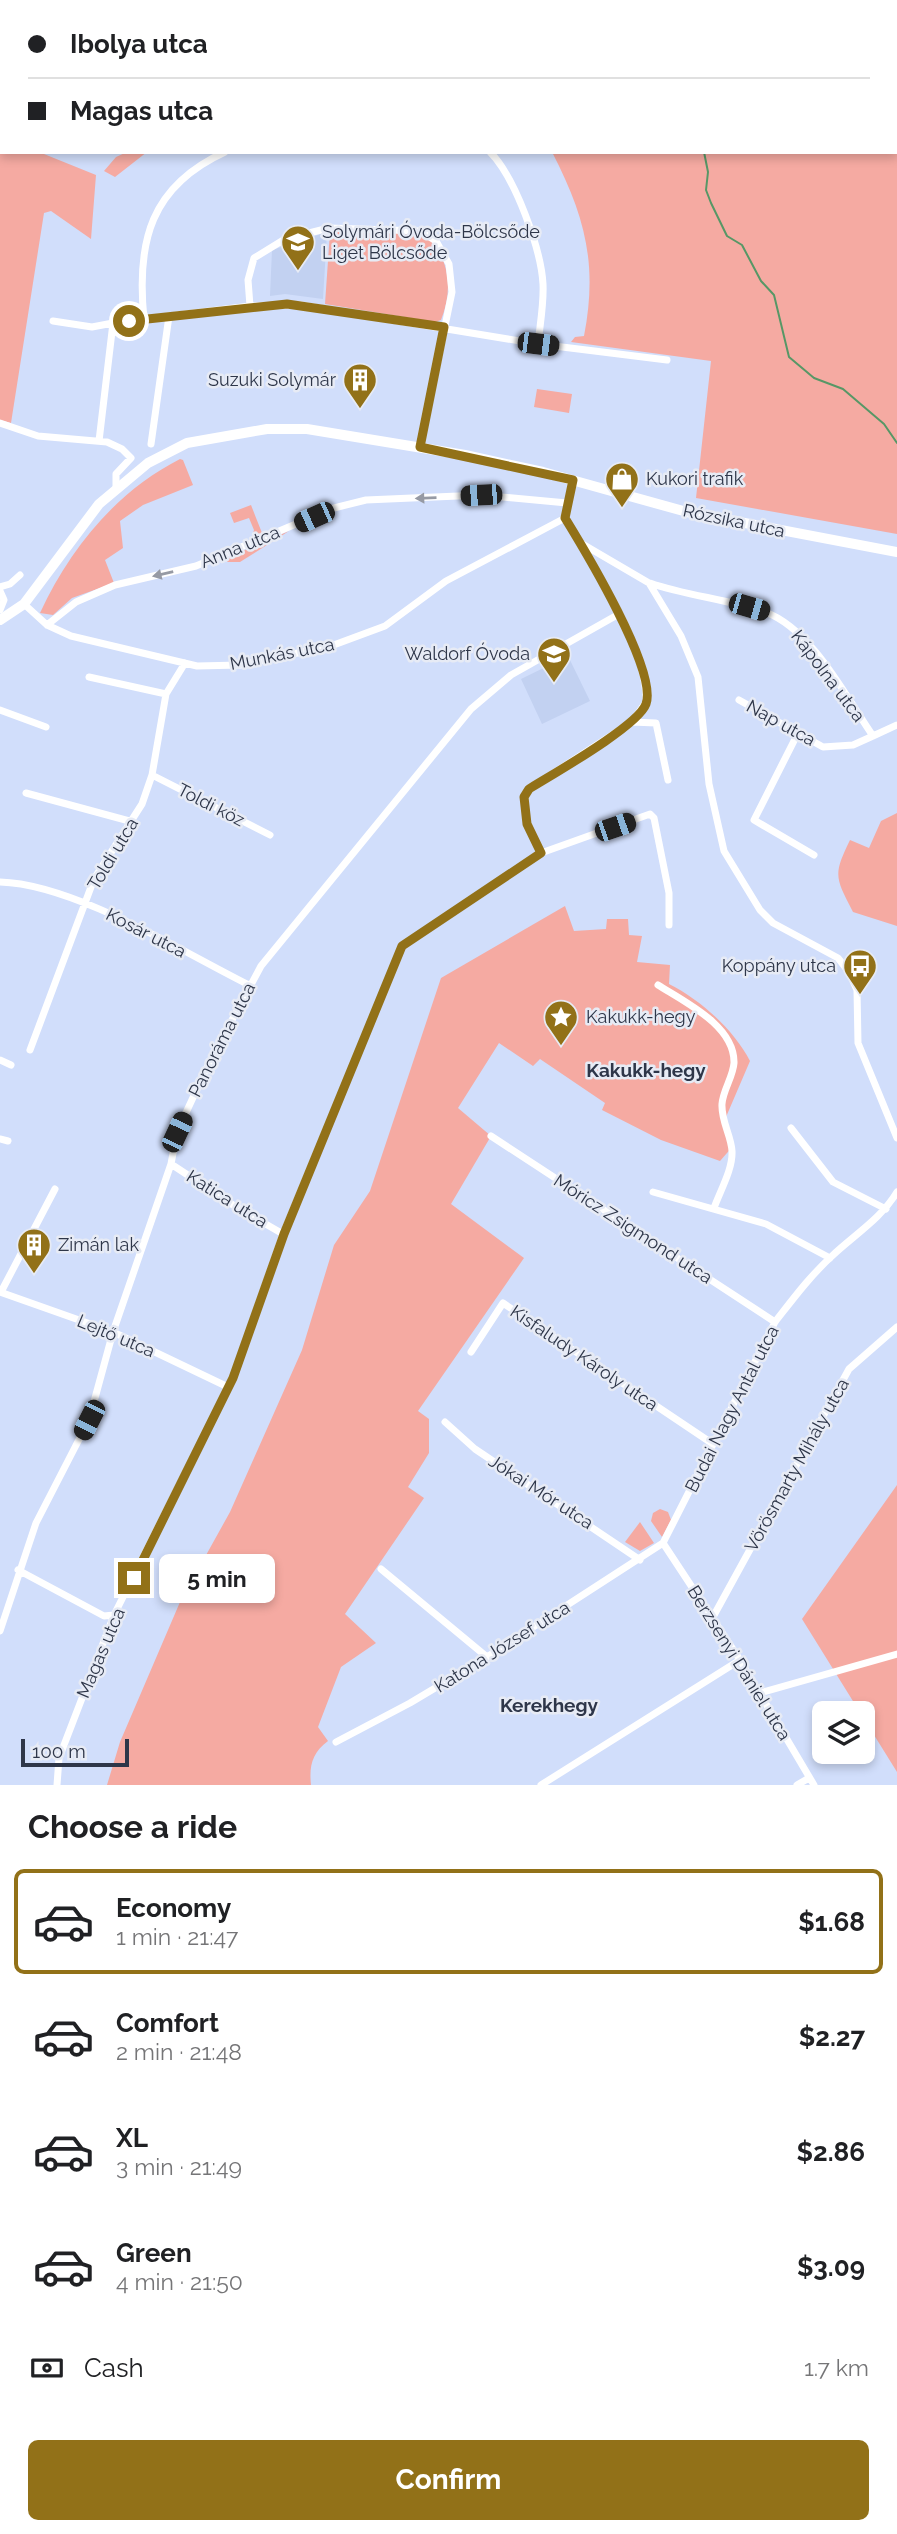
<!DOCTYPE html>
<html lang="en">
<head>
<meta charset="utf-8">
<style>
	:root { --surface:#fff; --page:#f2f2f2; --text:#202124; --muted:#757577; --line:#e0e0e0; --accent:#927118 }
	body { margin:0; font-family:Raleway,sans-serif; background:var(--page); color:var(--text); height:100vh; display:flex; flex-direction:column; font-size:26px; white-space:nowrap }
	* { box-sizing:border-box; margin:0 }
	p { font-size:23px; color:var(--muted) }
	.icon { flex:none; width:38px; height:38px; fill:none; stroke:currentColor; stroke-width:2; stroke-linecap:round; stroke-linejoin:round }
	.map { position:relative; height:1785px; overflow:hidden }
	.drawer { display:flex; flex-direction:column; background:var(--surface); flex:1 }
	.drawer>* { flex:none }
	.top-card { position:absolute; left:0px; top:0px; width:898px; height:154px; box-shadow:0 4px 10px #0003; display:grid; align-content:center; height:154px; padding:0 28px; background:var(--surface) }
	.tools { position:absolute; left:812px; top:1701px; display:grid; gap:14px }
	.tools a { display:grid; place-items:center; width:63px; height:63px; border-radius:10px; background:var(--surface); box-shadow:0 4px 10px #0003; font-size:35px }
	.scale { position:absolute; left:21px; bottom:18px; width:108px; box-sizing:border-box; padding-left:7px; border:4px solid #2e3649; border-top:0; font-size:19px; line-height:24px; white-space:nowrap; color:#2e3649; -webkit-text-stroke:5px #e7ebf5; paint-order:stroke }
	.end { position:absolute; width:32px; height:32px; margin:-16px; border:9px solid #927118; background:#fff; box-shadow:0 0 0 4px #fff }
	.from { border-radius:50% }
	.bubble { position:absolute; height:49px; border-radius:10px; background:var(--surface); box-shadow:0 4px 10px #0003; font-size:23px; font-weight:700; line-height:49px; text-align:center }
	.car { position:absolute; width:21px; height:42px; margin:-21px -10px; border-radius:9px; box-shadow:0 0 5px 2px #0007; background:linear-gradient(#222 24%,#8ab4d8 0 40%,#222 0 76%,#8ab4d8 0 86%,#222 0) }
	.top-card b { display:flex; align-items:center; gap:24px; height:66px; font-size:26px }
	.top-card b+b { border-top:2px solid var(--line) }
	.top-card i { width:18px; height:18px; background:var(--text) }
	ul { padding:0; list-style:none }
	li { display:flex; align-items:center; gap:21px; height:105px; margin:0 14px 10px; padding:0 14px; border:4px solid transparent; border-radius:10px }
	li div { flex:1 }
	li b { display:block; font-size:26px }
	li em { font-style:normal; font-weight:700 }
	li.selected { border-color:var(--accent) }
	li>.icon { width:63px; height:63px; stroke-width:1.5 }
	h2 { padding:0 28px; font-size:32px; line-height:84px }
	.pay { display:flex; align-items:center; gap:18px; height:77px; padding:0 28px; font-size:26px }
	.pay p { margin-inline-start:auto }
	.cta { display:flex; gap:14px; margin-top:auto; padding:14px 28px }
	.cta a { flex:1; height:80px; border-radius:10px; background:var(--accent); color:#fff; font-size:28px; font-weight:700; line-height:80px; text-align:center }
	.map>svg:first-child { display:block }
	.built { fill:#c2d1f1 }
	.green { fill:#f5aaa2 }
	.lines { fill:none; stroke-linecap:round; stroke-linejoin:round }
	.stream { stroke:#579766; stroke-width:2 }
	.street { stroke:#fff; stroke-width:7 }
	.secondary { stroke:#fff; stroke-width:10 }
	.oneway { fill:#969aa4 }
	.route { stroke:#927118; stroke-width:9 }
	.labels { text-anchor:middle; stroke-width:5; stroke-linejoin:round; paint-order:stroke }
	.poi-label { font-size:18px; fill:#2e3649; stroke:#e7ebf5; text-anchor:start }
	.street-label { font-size:18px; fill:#2e3649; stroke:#e7ebf5 }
	.neighbourhood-label { font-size:19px; font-weight:bold; fill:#2e3649; stroke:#e7ebf5 }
</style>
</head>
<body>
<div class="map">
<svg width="897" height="1785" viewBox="0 0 897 1785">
	<rect width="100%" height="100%" fill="#d1defb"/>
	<path class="built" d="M 327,232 L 323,299 L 285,294 L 270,296 L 272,250 Z
		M 568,656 L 590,701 L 542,724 L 521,679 Z"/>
	<path class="green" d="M 301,0 L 897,0 L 897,534 L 696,498 L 711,361 L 571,342 L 575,337 L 584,336 C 598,264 585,216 552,152 L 896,152 L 896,2 Z
		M 0,126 L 2,152 L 39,152 L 96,175 L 91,239 L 51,211 L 44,213 L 11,423 L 0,420 Z
		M 127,152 L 147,152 L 115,177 L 104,171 L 116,157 Z
		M 395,230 L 428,237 C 450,261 453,290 441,320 L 435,322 L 325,304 L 330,232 Z
		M 537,389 L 572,394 L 569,413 L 534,407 Z
		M 180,459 L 183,460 L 193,485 L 143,505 L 120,521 L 123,548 L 105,560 L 114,583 L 72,598 L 53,615 L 40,613 C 70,548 117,491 180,459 Z
		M 251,505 L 262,533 L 252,537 L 254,530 L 249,518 L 234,523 L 230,513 Z
		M 289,531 L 240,562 L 227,562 L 231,556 Z
		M 897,813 L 897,926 L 853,912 C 835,877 833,875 850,840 L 869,848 L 881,821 Z
		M 565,906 L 574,931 L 606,929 L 607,919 L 628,919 L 629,935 L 642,936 L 637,962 L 670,965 L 669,984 C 701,1000 734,1030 750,1061 L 726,1117 L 734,1145 L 720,1161 L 661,1140 L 602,1110 L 605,1103 L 540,1059 L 533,1066 L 499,1043 L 458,1108 L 491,1136 L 451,1204 L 524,1258 L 418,1411 L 429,1419 L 429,1453 L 408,1487 L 424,1498 L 345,1614 L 376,1643 L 341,1667 L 318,1727 L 328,1741 C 312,1753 309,1766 311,1785 L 107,1785 L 120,1742 L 180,1602 L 230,1512 L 302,1350 L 334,1245 L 370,1191 L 441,978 Z
		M 897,1485 L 897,1772 L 802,1619 Z
		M 660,1509 L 668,1512 L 671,1520 L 662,1537 L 651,1521 L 653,1513 Z
		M 640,1522 L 654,1543 L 640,1551 L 625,1542 Z"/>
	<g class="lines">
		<path class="stream" d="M 698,2 L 700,0
			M 704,152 L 708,172 L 706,190 L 711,203 L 727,236 L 742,245 L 761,281 L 774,295 L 789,357 L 814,378 L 843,389 L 884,424 L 897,443"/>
		<path class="street" d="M 490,152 C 515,177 541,249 543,284 C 544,304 540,324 538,344
			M 250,306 L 248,280 L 254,258 L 285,239 L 329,228 L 420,231 L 436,241 L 449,264 L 452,292 L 420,447
			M 144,319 C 136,241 151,186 225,152
			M 53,321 L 92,327 L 113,323
			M 0,423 L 38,436 L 107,442 L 122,449 L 131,458 L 116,474 L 116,488
			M 99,441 L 113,323 L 250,306 L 301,305 L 538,344 L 667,360
			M 151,444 L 169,316
			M 565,518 L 573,480
			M 579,542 L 649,583 L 681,636 L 698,677 L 709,784 L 724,851 L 760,910 L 773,923 L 838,958 L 849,972 L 857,990 L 858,1043 L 897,1138
			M 650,583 C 687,596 728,599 765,612 C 812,629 846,697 873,736 L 853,745 L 823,747 L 739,700
			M 0,587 L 10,584 L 20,575
			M 0,591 L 4,600 L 0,610
			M 24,604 L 47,625 L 71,636 L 197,666 L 240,665 L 331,646 L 385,626 L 446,581 L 565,518
			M 47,625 L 76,602 L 115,585 L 196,566 L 334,508 L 366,500 L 481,495 L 567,503
			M 89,677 L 166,694
			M 0,710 L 46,727
			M 632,722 L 656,723 L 668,780
			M 798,733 L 754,820 L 814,855
			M 873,736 L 897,725
			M 152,775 L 270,835
			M 26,793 L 133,822
			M 541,853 L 527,823 L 524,797 L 529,789 L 632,722 L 646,702 C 648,647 592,566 565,518
			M 0,882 C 74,884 181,951 249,985
			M 658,985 C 685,1002 735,1026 734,1063 C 733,1077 723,1090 722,1104 C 721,1121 731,1135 732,1151 C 733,1169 720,1191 714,1208
			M 30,1050 L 94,879 L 142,804 L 152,775 L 166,694 L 185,663
			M 0,1060 L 11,1065
			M 791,1128 L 833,1182 L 886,1209
			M 491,1136 L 775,1322
			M 0,1139 L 8,1141
			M 171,1164 L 233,1205 L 283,1234
			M 653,1192 L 766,1224 L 830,1258
			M 0,1292 L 113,1332 L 228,1387
			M 1,1292 L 55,1189
			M 471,1352 L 503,1303 L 713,1444
			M 445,1422 L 475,1449 L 640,1560
			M 663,1543 L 740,1660 L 814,1785
			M 381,1569 L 487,1657
			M 18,1570 L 104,1616 L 114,1615
			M 713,1617 L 849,1369 L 897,1327
			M 0,1631 L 36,1523 L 89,1420 L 113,1332 L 171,1164 L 177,1132 L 210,1061 L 261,966 L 471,709 L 511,675 L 619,614
			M 760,1693 L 897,1654
			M 336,1742 L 410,1703 L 487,1657 L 663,1543 L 775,1322 C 793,1299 810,1276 832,1256 C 854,1235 881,1219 897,1192
			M 57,1785 L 59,1758 L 114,1615 L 233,1378 L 283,1234 L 402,946 L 541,853 L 650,814 L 654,818 L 669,893 L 669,925
			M 541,1785 L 740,1660
			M 797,1785 L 809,1778"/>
		<path class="secondary" d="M 0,620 L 24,604 L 99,504 L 148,463 L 187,443 L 267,429 L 307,429 L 465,455 L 543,472 L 687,512 L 897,552"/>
	</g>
	<defs><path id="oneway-solid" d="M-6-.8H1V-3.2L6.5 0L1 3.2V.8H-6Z" transform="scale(1.75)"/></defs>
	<g class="oneway">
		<use href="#oneway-solid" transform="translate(426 498) rotate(178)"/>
		<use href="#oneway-solid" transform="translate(163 574) rotate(167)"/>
	</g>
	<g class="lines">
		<path class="route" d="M 129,321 L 287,304 L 444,327 L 420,447 L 573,480 L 565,518 C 584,549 658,671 646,704 C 638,726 553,774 529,789 L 524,797 L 527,824 L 541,853 L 402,946 L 284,1234 L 233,1378 L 134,1578"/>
	</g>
	<defs>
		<g id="school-pin" transform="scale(1.75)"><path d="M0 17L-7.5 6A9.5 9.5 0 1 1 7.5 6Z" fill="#927118" stroke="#e7ebf5"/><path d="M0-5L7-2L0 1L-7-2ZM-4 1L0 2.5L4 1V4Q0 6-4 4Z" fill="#fff"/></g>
		<g id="building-pin" transform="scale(1.75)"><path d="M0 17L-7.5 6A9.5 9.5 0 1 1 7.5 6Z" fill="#927118" stroke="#e7ebf5"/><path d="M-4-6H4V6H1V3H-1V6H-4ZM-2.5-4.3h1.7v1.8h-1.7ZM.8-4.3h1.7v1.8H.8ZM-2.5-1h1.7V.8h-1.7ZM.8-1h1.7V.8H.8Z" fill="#fff"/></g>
		<g id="shop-pin" transform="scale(1.75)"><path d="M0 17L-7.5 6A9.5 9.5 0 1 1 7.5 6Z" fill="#927118" stroke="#e7ebf5"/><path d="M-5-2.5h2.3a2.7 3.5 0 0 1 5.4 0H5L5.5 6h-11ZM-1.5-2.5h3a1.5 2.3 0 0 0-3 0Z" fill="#fff"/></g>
		<g id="bus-pin" transform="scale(1.75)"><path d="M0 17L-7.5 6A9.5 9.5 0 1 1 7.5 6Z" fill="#927118" stroke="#e7ebf5"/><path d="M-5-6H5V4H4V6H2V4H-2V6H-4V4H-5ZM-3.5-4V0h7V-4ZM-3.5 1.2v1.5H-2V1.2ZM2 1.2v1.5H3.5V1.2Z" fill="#fff"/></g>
		<g id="sight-pin" transform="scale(1.75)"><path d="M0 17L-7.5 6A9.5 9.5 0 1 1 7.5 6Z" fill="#927118" stroke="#e7ebf5"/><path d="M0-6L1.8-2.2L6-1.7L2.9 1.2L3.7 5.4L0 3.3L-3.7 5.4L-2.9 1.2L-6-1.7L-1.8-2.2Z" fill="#fff"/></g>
	</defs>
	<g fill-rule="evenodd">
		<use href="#school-pin" x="298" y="242"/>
		<use href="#building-pin" x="360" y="380"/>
		<use href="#shop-pin" x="622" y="479"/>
		<use href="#school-pin" x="554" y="654"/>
		<use href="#bus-pin" x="860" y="966"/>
		<use href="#sight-pin" x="561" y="1017"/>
		<use href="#building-pin" x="34" y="1245"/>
	</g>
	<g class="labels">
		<g class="poi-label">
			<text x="322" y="238">Solymári Óvoda-Bölcsőde<tspan x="322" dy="21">Liget Bölcsőde</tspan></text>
			<text x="336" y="386" text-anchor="end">Suzuki Solymár</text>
			<text x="646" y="485">Kukori trafik</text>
			<text x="530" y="660" text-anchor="end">Waldorf Óvoda</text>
			<text x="836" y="972" text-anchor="end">Koppány utca</text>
			<text x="586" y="1023">Kakukk-hegy</text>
			<text x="58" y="1251">Zimán lak</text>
		</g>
		<g class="street-label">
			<text transform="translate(734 521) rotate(12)" y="6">Rózsika utca</text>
			<text transform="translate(240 547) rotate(-22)" y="6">Anna utca</text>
			<text transform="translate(282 654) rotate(-11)" y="6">Munkás utca</text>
			<text transform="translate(828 676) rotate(53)" y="6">Kápolna utca</text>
			<text transform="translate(781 723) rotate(29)" y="6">Nap utca</text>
			<text transform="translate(211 805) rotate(27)" y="6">Toldi köz</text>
			<text transform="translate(113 854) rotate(-59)" y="6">Toldi utca</text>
			<text transform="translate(146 933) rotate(27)" y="6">Kosár utca</text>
			<text transform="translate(222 1040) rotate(-63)" y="6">Panoráma utca</text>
			<text transform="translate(227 1199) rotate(32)" y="6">Katica utca</text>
			<text transform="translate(633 1229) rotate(33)" y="6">Móricz Zsigmond utca</text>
			<text transform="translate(116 1336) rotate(23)" y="6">Lejtő utca</text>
			<text transform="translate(584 1358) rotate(34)" y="6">Kisfaludy Károly utca</text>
			<text transform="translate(732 1409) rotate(-63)" y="6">Budai Nagy Antal utca</text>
			<text transform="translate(797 1465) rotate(-61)" y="6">Vörösmarty Mihály utca</text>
			<text transform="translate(541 1492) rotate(33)" y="6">Jókai Mór utca</text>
			<text transform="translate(502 1647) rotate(-32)" y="6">Katona József utca</text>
			<text transform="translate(101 1653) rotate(-67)" y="6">Magas utca</text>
			<text transform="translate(739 1663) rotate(58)" y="6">Berzsenyi Dániel utca</text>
		</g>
		<g class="neighbourhood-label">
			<text x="646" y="1077">Kakukk-hegy</text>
			<text x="549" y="1712">Kerekhegy</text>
		</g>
	</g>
</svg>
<div class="tools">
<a><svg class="icon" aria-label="layers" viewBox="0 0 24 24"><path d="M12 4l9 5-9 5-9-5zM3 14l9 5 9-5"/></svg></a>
</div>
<div class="scale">100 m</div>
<i class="end from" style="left:129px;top:321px"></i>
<i class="end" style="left:134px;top:1578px"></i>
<div class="bubble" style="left:159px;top:1554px;width:116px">5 min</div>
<i class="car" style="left:538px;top:344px;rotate:97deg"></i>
<i class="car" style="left:481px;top:495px;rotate:267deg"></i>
<i class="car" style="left:314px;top:517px;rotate:246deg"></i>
<i class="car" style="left:749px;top:607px;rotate:106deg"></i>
<i class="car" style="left:615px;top:827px;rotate:71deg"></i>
<i class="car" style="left:177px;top:1132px;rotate:25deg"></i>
<i class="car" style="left:89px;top:1420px;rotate:207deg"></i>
<div class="top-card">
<b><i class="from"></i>Ibolya utca</b>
<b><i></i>Magas utca</b>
</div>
</div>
<section class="drawer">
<h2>Choose a ride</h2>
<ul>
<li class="selected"><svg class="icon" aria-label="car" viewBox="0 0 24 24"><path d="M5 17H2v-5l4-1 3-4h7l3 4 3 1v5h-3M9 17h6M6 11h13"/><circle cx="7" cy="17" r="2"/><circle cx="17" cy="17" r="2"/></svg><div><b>Economy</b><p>1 min · 21:47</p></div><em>$1.68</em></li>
<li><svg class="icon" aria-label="car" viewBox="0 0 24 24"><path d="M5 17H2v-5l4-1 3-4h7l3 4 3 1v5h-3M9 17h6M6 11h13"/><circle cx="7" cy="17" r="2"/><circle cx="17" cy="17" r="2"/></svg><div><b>Comfort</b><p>2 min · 21:48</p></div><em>$2.27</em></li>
<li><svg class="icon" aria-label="car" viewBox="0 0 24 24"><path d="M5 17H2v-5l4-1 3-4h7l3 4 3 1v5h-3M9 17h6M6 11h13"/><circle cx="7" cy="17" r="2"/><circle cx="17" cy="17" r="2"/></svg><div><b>XL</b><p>3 min · 21:49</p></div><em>$2.86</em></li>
<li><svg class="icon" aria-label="car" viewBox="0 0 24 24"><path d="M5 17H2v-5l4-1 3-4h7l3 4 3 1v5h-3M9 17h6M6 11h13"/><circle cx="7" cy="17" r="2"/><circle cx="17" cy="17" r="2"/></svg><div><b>Green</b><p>4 min · 21:50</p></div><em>$3.09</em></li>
</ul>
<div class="pay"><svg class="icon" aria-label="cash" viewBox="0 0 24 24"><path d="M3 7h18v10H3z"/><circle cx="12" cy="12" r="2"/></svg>Cash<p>1.7 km</p></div>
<div class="cta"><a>Confirm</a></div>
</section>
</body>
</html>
